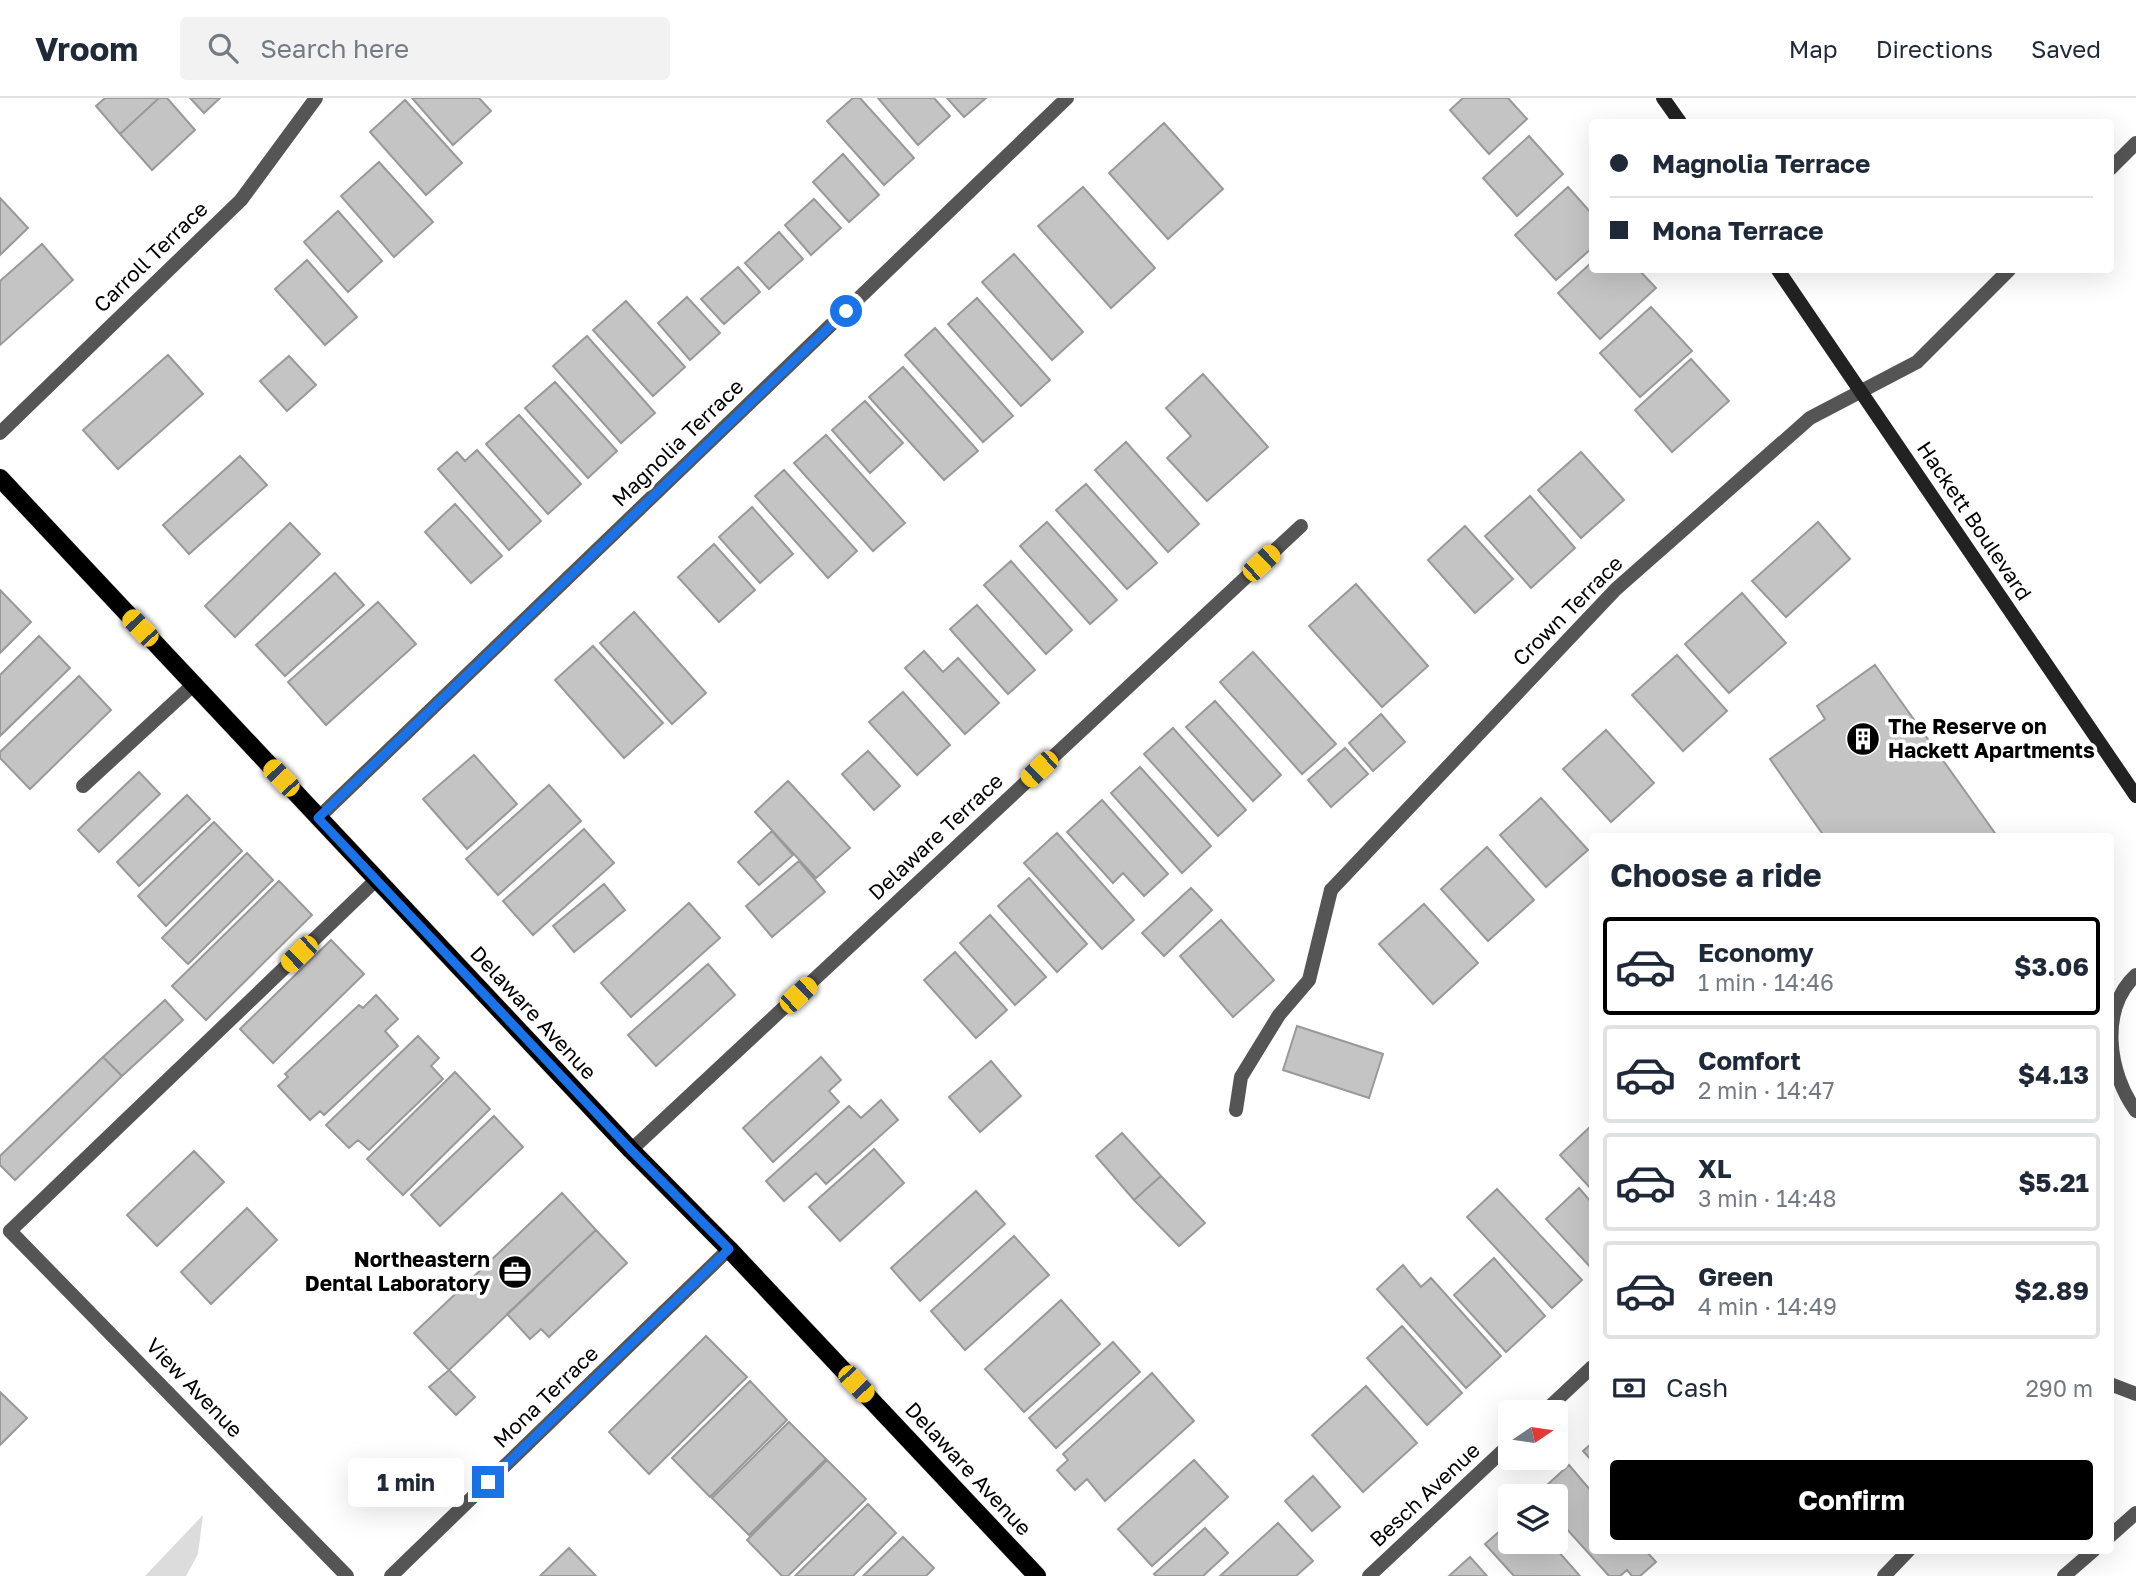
<!DOCTYPE html>
<html lang="en">
<head>
<meta charset="utf-8">
<style>
	:root { --surface:#fff; --page:#f2f2f3; --text:#1f2937; --muted:#747a83; --line:#e0e1e3; --accent:#000 }
	body { margin:0; font-family:"Golos Text",sans-serif; background:var(--page); color:var(--text); height:100vh; display:flex; flex-direction:column; font-size:26px; white-space:nowrap }
	* { box-sizing:border-box; margin:0 }
	p { font-size:23px; color:var(--muted) }
	.icon { flex:none; width:38px; height:38px; fill:none; stroke:currentColor; stroke-width:2; stroke-linecap:round; stroke-linejoin:round }
	.map { position:relative; flex:1; overflow:hidden }
	.panel { position:absolute; left:1589px; top:735px; width:525px; height:721px; display:flex; flex-direction:column; background:var(--surface); border-radius:7px; box-shadow:0 7px 28px #0002 }
	.panel>* { flex:none }
	.hud { position:absolute; left:1589px; top:21px; width:525px; height:154px; border-radius:7px; box-shadow:0 7px 28px #0002; display:grid; align-content:center; height:154px; padding:0 21px; background:var(--surface) }
	.needle { width:46px; rotate:77deg }
	.buttons { position:absolute; left:1498px; top:1302px; display:grid; gap:14px }
	.buttons a { display:grid; place-items:center; width:70px; height:70px; border-radius:7px; background:var(--surface); box-shadow:0 7px 28px #0002; font-size:35px }
	.end { position:absolute; width:32px; height:32px; margin:-16px; border:9px solid #1a73e8; background:#fff; box-shadow:0 0 0 4px #fff }
	.from { border-radius:50% }
	.bubble { position:absolute; height:49px; border-radius:7px; background:var(--surface); box-shadow:0 7px 28px #0002; font-size:23px; font-weight:700; line-height:49px; text-align:center }
	.car { position:absolute; width:21px; height:42px; margin:-21px -10px; border-radius:9px; box-shadow:0 0 5px 2px #0007; background:linear-gradient(#f5c518 24%,#345 0 40%,#f5c518 0 76%,#345 0 86%,#f5c518 0) }
	.hud b { display:flex; align-items:center; gap:24px; height:66px; font-size:26px }
	.hud b+b { border-top:2px solid var(--line) }
	.hud i { width:18px; height:18px; background:var(--text) }
	ul { padding:0; list-style:none }
	li { display:flex; align-items:center; gap:21px; height:98px; margin:0 14px 10px; padding:0 7px; border:4px solid var(--line); border-radius:7px }
	li div { flex:1 }
	li b { display:block; font-size:26px }
	li em { font-style:normal; font-weight:700 }
	li.selected { border-color:var(--accent) }
	li>.icon { width:63px; height:63px; stroke-width:1.5 }
	h2 { padding:0 21px; font-size:32px; line-height:84px }
	.pay { display:flex; align-items:center; gap:18px; height:77px; padding:0 21px; font-size:26px }
	.pay p { margin-inline-start:auto }
	.primary-button { display:flex; gap:14px; margin-top:auto; padding:14px 21px }
	.primary-button a { flex:1; height:80px; border-radius:7px; background:var(--accent); color:#fff; font-size:28px; font-weight:700; line-height:80px; text-align:center }
	header { display:flex; align-items:center; gap:42px; box-sizing:border-box; height:98px; padding:0 35px; background:var(--surface); border-bottom:2px solid var(--line) }
	header strong { font-size:33px }
	nav { display:flex; gap:38px; margin-inline-start:auto; font-size:24px }
	.search { width:490px; height:63px; background:var(--page); display:flex; align-items:center; gap:18px; box-sizing:border-box; padding:0 24px; border-radius:7px; color:var(--muted); font-size:26px }
	.map>svg:first-child { display:block }
	.green { fill:#dcdcdc }
	.building { fill:#c4c4c4; stroke:#999; stroke-width:2 }
	.lines { fill:none; stroke-linecap:round; stroke-linejoin:round }
	.primary-casing { stroke:#dbdbdb; stroke-width:19 }
	.lane { stroke:#555; stroke-width:14 }
	.street { stroke:#555; stroke-width:14 }
	.secondary { stroke:#222; stroke-width:14 }
	.primary { stroke:#000; stroke-width:18 }
	.route { stroke:#1a73e8; stroke-width:9 }
	.labels { text-anchor:middle; stroke-width:7; stroke-linejoin:round; paint-order:stroke }
	.street-label { font-size:21px; fill:#000; stroke:#fff }
	.poi-label { font-size:21px; font-weight:bold; fill:#000; stroke:#fff; text-anchor:start }
</style>
</head>
<body>
<header>
<strong>Vroom</strong>
<div class="search"><svg class="icon" aria-label="search" viewBox="0 0 24 24"><circle cx="10" cy="10" r="6"/><path d="M15 15l6 6"/></svg>Search here</div>
<nav><a>Map</a><a>Directions</a><a>Saved</a></nav>
</header>
<div class="map">
<svg width="2136" height="1478" viewBox="0 0 2136 1478">
	<rect width="100%" height="100%" fill="#fff"/>
	<path class="green" d="M 203,1417 L 198,1456 L 186,1478 L 145,1478 Z"/>
	<path class="building" d="M 105,0 L 159,0 L 120,36 L 96,8 Z
		M 159,0 L 167,0 L 195,32 L 152,72 L 120,36 Z
		M 190,0 L 220,0 L 204,15 Z
		M 412,0 L 479,0 L 491,13 L 453,47 Z
		M 853,0 L 860,0 L 914,60 L 884,87 L 827,23 Z
		M 878,0 L 934,0 L 950,18 L 918,47 Z
		M 947,0 L 986,0 L 964,19 Z
		M 1463,0 L 1508,0 L 1527,21 L 1489,56 L 1450,12 Z
		M 405,2 L 462,65 L 426,97 L 370,34 Z
		M 1164,25 L 1223,91 L 1168,141 L 1109,75 Z
		M 1529,38 L 1563,76 L 1517,118 L 1483,80 Z
		M 843,56 L 879,97 L 849,124 L 813,84 Z
		M 379,64 L 433,124 L 394,159 L 341,98 Z
		M 1083,89 L 1155,170 L 1111,210 L 1038,128 Z
		M 1568,89 L 1592,116 L 1592,150 L 1556,182 L 1515,137 Z
		M 0,100 L 28,130 L 0,157 Z
		M 814,101 L 841,130 L 811,157 L 785,127 Z
		M 338,113 L 382,163 L 348,194 L 304,144 Z
		M 779,134 L 803,161 L 769,191 L 745,165 Z
		M 42,146 L 73,182 L 0,247 L 0,183 Z
		M 1014,156 L 1083,234 L 1052,262 L 982,184 Z
		M 307,162 L 357,219 L 325,247 L 275,191 Z
		M 1592,164 L 1592,172 L 1639,172 L 1656,190 L 1600,241 L 1558,195 Z
		M 738,169 L 760,194 L 724,226 L 701,201 Z
		M 687,199 L 720,235 L 690,262 L 658,225 Z
		M 977,200 L 1050,282 L 1021,308 L 948,226 Z
		M 626,203 L 685,269 L 653,298 L 593,232 Z
		M 1651,209 L 1692,253 L 1640,299 L 1600,255 Z
		M 935,230 L 1013,318 L 983,344 L 905,257 Z
		M 587,238 L 655,315 L 621,345 L 553,268 Z
		M 168,257 L 203,296 L 118,371 L 83,332 Z
		M 289,258 L 316,287 L 287,313 L 260,283 Z
		M 1691,261 L 1729,303 L 1672,354 L 1635,312 Z
		M 903,269 L 978,353 L 944,382 L 869,299 Z
		M 1203,276 L 1268,349 L 1207,403 L 1167,360 L 1191,338 L 1166,310 Z
		M 555,284 L 617,353 L 588,380 L 525,310 Z
		M 865,303 L 903,345 L 870,375 L 832,332 Z
		M 519,317 L 581,386 L 548,416 L 486,346 Z
		M 826,337 L 905,425 L 873,453 L 794,365 Z
		M 1126,344 L 1199,426 L 1168,454 L 1095,372 Z
		M 477,352 L 541,423 L 509,452 L 438,371 L 457,354 L 465,363 Z
		M 1581,354 L 1624,402 L 1581,440 L 1538,392 Z
		M 240,358 L 267,387 L 189,456 L 163,427 Z
		M 784,372 L 857,453 L 828,480 L 755,398 Z
		M 1086,386 L 1157,465 L 1127,491 L 1056,412 Z
		M 1530,398 L 1575,450 L 1531,490 L 1485,438 Z
		M 455,406 L 502,458 L 471,485 L 425,434 Z
		M 752,409 L 793,456 L 760,485 L 719,439 Z
		M 1047,424 L 1117,502 L 1090,526 L 1020,448 Z
		M 1818,424 L 1850,461 L 1786,519 L 1752,483 Z
		M 290,425 L 320,456 L 235,539 L 205,508 Z
		M 1465,428 L 1513,481 L 1475,515 L 1428,462 Z
		M 714,446 L 755,492 L 719,524 L 678,479 Z
		M 1011,463 L 1072,532 L 1046,556 L 984,487 Z
		M 335,475 L 364,507 L 285,578 L 256,547 Z
		M 1356,486 L 1428,568 L 1382,609 L 1309,528 Z
		M 0,492 L 31,524 L 0,555 Z
		M 1742,495 L 1786,545 L 1729,595 L 1685,546 Z
		M 378,504 L 416,546 L 326,627 L 288,584 Z
		M 977,507 L 1035,572 L 1008,596 L 950,531 Z
		M 634,514 L 706,595 L 672,626 L 600,545 Z
		M 39,538 L 70,570 L 0,638 L 0,577 Z
		M 593,548 L 663,625 L 624,660 L 555,582 Z
		M 924,553 L 943,574 L 958,560 L 999,605 L 965,636 L 905,570 Z
		M 1253,554 L 1336,646 L 1302,676 L 1220,584 Z
		M 1677,557 L 1727,613 L 1683,653 L 1632,597 Z
		M 1875,567 L 1997,738 L 1824,738 L 1770,661 L 1825,621 L 1817,608 Z
		M 79,578 L 111,612 L 30,691 L 0,660 L 0,654 Z
		M 903,594 L 950,647 L 917,677 L 869,624 Z
		M 1215,603 L 1281,677 L 1253,703 L 1186,629 Z
		M 1381,616 L 1405,644 L 1373,673 L 1349,645 Z
		M 1173,630 L 1246,712 L 1218,738 L 1144,656 Z
		M 1606,632 L 1654,685 L 1611,724 L 1563,671 Z
		M 1345,650 L 1368,676 L 1331,709 L 1308,682 Z
		M 868,653 L 900,688 L 874,712 L 842,676 Z
		M 474,657 L 517,706 L 467,751 L 423,701 Z
		M 1140,669 L 1211,748 L 1182,775 L 1111,695 Z
		M 139,674 L 160,696 L 99,754 L 78,732 Z
		M 788,683 L 850,750 L 816,780 L 755,714 Z
		M 549,687 L 581,723 L 498,797 L 466,761 Z
		M 187,697 L 210,721 L 139,788 L 117,764 Z
		M 1541,700 L 1588,752 L 1546,789 L 1500,737 Z
		M 1102,702 L 1168,776 L 1144,798 L 1123,775 L 1113,785 L 1067,734 Z
		M 214,724 L 242,753 L 166,828 L 138,798 Z
		M 584,731 L 614,765 L 533,837 L 503,803 Z
		M 772,733 L 793,757 L 759,787 L 738,764 Z
		M 1057,735 L 1134,822 L 1102,851 L 1024,765 Z
		M 1487,749 L 1534,802 L 1488,843 L 1441,791 Z
		M 247,755 L 273,782 L 188,866 L 162,840 Z
		M 799,763 L 825,794 L 772,839 L 746,808 Z
		M 1029,780 L 1087,846 L 1057,874 L 998,808 Z
		M 279,783 L 312,817 L 206,922 L 172,888 Z
		M 604,786 L 625,812 L 574,854 L 553,828 Z
		M 1191,790 L 1212,812 L 1164,858 L 1142,835 Z
		M 689,805 L 720,840 L 631,919 L 601,885 Z
		M 1424,806 L 1478,865 L 1433,906 L 1379,846 Z
		M 990,817 L 1046,879 L 1015,907 L 960,845 Z
		M 1221,822 L 1274,882 L 1233,919 L 1180,858 Z
		M 331,842 L 364,876 L 273,965 L 240,931 Z
		M 955,854 L 1007,912 L 976,940 L 924,882 Z
		M 708,866 L 735,897 L 656,968 L 628,937 Z
		M 376,897 L 398,921 L 385,933 L 398,948 L 324,1017 L 320,1013 L 310,1022 L 278,988 L 288,979 L 285,976 L 359,907 L 363,910 Z
		M 165,902 L 183,922 L 122,978 L 103,959 Z
		M 1297,928 L 1383,956 L 1369,1000 L 1283,972 Z
		M 418,938 L 439,960 L 431,968 L 443,981 L 369,1052 L 358,1042 L 349,1050 L 326,1027 Z
		M 103,959 L 122,978 L 15,1082 L 0,1067 L 0,1058 Z
		M 821,959 L 841,982 L 829,993 L 839,1004 L 773,1064 L 743,1030 Z
		M 991,963 L 1021,998 L 980,1034 L 949,999 Z
		M 455,974 L 490,1011 L 403,1097 L 367,1061 Z
		M 881,1002 L 898,1022 L 826,1086 L 816,1075 L 784,1103 L 766,1083 L 849,1008 L 861,1020 Z
		M 494,1018 L 523,1049 L 440,1128 L 411,1097 Z
		M 1592,1027 L 1592,1092 L 1560,1057 Z
		M 1122,1035 L 1161,1078 L 1134,1102 L 1096,1058 Z
		M 874,1051 L 904,1085 L 840,1143 L 809,1109 Z
		M 194,1053 L 224,1084 L 157,1148 L 127,1117 Z
		M 1161,1078 L 1205,1125 L 1179,1148 L 1134,1102 Z
		M 1579,1090 L 1592,1105 L 1592,1171 L 1546,1121 Z
		M 1497,1091 L 1582,1182 L 1552,1210 L 1467,1119 Z
		M 976,1093 L 1005,1126 L 920,1203 L 891,1170 Z
		M 562,1095 L 596,1132 L 449,1272 L 414,1235 Z
		M 247,1110 L 277,1142 L 211,1206 L 181,1174 Z
		M 596,1132 L 627,1165 L 549,1239 L 541,1231 L 530,1241 L 507,1216 Z
		M 1014,1138 L 1049,1177 L 965,1252 L 931,1213 Z
		M 1494,1160 L 1545,1218 L 1506,1254 L 1454,1197 Z
		M 1403,1167 L 1421,1189 L 1431,1180 L 1501,1258 L 1466,1290 L 1377,1191 Z
		M 1061,1202 L 1100,1246 L 1024,1314 L 985,1271 Z
		M 1402,1228 L 1462,1295 L 1427,1327 L 1367,1260 Z
		M 706,1238 L 747,1279 L 649,1376 L 609,1334 Z
		M 1113,1244 L 1140,1274 L 1056,1350 L 1029,1320 Z
		M 449,1272 L 475,1299 L 456,1317 L 429,1289 Z
		M 1152,1275 L 1194,1323 L 1105,1403 L 1087,1381 L 1075,1392 L 1057,1372 L 1068,1362 L 1063,1356 Z
		M 750,1283 L 787,1322 L 710,1399 L 672,1360 Z
		M 1366,1288 L 1417,1345 L 1363,1394 L 1312,1337 Z
		M 0,1294 L 27,1320 L 0,1347 Z
		M 789,1324 L 826,1361 L 749,1437 L 712,1400 Z
		M 1592,1345 L 1592,1363 L 1583,1353 Z
		M 827,1362 L 866,1401 L 788,1478 L 782,1478 L 747,1442 Z
		M 1194,1362 L 1228,1399 L 1152,1468 L 1118,1431 Z
		M 1569,1367 L 1592,1394 L 1592,1452 L 1645,1452 L 1656,1464 L 1640,1478 L 1632,1478 L 1627,1472 L 1620,1478 L 1609,1478 L 1556,1419 L 1556,1398 L 1536,1397 Z
		M 1313,1378 L 1340,1409 L 1312,1433 L 1285,1403 Z
		M 868,1406 L 896,1435 L 853,1478 L 795,1478 Z
		M 1510,1424 L 1510,1444 L 1550,1444 L 1580,1478 L 1514,1478 L 1485,1446 Z
		M 1278,1425 L 1313,1463 L 1296,1478 L 1220,1478 Z
		M 1205,1430 L 1228,1455 L 1203,1478 L 1156,1478 L 1154,1476 Z
		M 903,1439 L 934,1470 L 926,1478 L 863,1478 Z
		M 569,1450 L 596,1478 L 540,1478 Z
		M 1470,1459 L 1487,1478 L 1449,1478 Z"/>
	<g class="lines">
		<g class="primary-casing">
			<path id="primary" d="M 0,380 L 631,1052 L 729,1151 L 1037,1478"/>
		</g>
		<path class="lane" d="M 83,688 L 193,587
			M 2136,877 C 2099,911 2108,975 2136,1013
			M 1236,1012 L 1241,979 L 1279,917 L 1309,882 L 1331,792
			M 10,1133 L 376,782
			M 2110,1286 L 2136,1296
			M 2110,1438 L 2136,1415
			M 1884,1478 L 1909,1452
			M 2064,1478 L 2094,1452"/>
		<path class="street" d="M 2110,71 L 2136,45
			M 0,335 L 241,102 L 316,0
			M 318,720 L 1067,0
			M 1331,792 L 1616,491 L 1810,320 L 1917,264 L 2009,172
			M 631,1052 L 1301,428
			M 10,1133 L 347,1478
			M 1544,1314 L 1592,1269
			M 391,1478 L 729,1151
			M 1369,1478 L 1510,1346"/>
		<path class="secondary" d="M 1663,0 L 1680,24
			M 1778,172 L 2136,698"/>
		<use href="#primary" class="primary"/>
	</g>
	<g class="lines">
		<path class="route" d="M 488,1384 L 729,1151 L 631,1052 L 318,720 L 846,213"/>
	</g>
	<defs>
		<g id="building-disc" transform="scale(1.75)"><circle r="9.5" fill="#000" stroke="#fff"/><path d="M-4-6H4V6H1V3H-1V6H-4ZM-2.5-4.3h1.7v1.8h-1.7ZM.8-4.3h1.7v1.8H.8ZM-2.5-1h1.7V.8h-1.7ZM.8-1h1.7V.8H.8Z" fill="#fff"/></g>
		<g id="office-disc" transform="scale(1.75)"><circle r="9.5" fill="#000" stroke="#fff"/><path d="M-6-3h4V-5.5h4V-3h4V5H-6ZM-1-4.5V-3h2v-1.5ZM-6 0V1H6V0Z" fill="#fff"/></g>
	</defs>
	<g fill-rule="evenodd">
		<use href="#building-disc" x="1863" y="641"/>
		<use href="#office-disc" x="515" y="1174"/>
	</g>
	<g class="labels">
		<g class="street-label">
			<text transform="translate(151 159) rotate(-44)" y="7">Carroll Terrace</text>
			<text transform="translate(678 345) rotate(-44)" y="7">Magnolia Terrace</text>
			<text transform="translate(1974 423) rotate(56)" y="7">Hackett Boulevard</text>
			<text transform="translate(1568 513) rotate(-45)" y="7">Crown Terrace</text>
			<text transform="translate(936 739) rotate(-43)" y="7">Delaware Terrace</text>
			<text transform="translate(533 915) rotate(47)" y="7">Delaware Avenue</text>
			<text transform="translate(194 1290) rotate(46)" y="7">View Avenue</text>
			<text transform="translate(546 1299) rotate(-44)" y="7">Mona Terrace</text>
			<text transform="translate(968 1371) rotate(47)" y="7">Delaware Avenue</text>
			<text transform="translate(1425 1397) rotate(-43)" y="7">Besch Avenue</text>
		</g>
		<g class="poi-label">
			<text x="1888" y="636">The Reserve on<tspan x="1888" dy="24">Hackett Apartments</tspan></text>
			<text x="490" y="1169" text-anchor="end">Northeastern<tspan x="490" dy="24">Dental Laboratory</tspan></text>
		</g>
	</g>
</svg>
<div class="buttons">
<a><svg class="needle" viewBox="-14 -14 28 28"><path d="M0-13l5 13h-10z" fill="#e53935"/><path d="M0 13l5-13h-10z" fill="#747a83"/></svg></a>
<a><svg class="icon" aria-label="layers" viewBox="0 0 24 24"><path d="M12 4l9 5-9 5-9-5zM3 14l9 5 9-5"/></svg></a>
</div>
<i class="end from" style="left:846px;top:213px"></i>
<i class="end" style="left:488px;top:1384px"></i>
<div class="bubble" style="left:348px;top:1360px;width:116px">1 min</div>
<i class="car" style="left:1261px;top:465px;rotate:47deg"></i>
<i class="car" style="left:140px;top:530px;rotate:317deg"></i>
<i class="car" style="left:1039px;top:671px;rotate:227deg"></i>
<i class="car" style="left:281px;top:680px;rotate:317deg"></i>
<i class="car" style="left:299px;top:856px;rotate:226deg"></i>
<i class="car" style="left:798px;top:897px;rotate:47deg"></i>
<i class="car" style="left:856px;top:1286px;rotate:137deg"></i>
<div class="hud">
<b><i class="from"></i>Magnolia Terrace</b>
<b><i></i>Mona Terrace</b>
</div>
<section class="panel">
<h2>Choose a ride</h2>
<ul>
<li class="selected"><svg class="icon" aria-label="car" viewBox="0 0 24 24"><path d="M5 17H2v-5l4-1 3-4h7l3 4 3 1v5h-3M9 17h6M6 11h13"/><circle cx="7" cy="17" r="2"/><circle cx="17" cy="17" r="2"/></svg><div><b>Economy</b><p>1 min · 14:46</p></div><em>$3.06</em></li>
<li><svg class="icon" aria-label="car" viewBox="0 0 24 24"><path d="M5 17H2v-5l4-1 3-4h7l3 4 3 1v5h-3M9 17h6M6 11h13"/><circle cx="7" cy="17" r="2"/><circle cx="17" cy="17" r="2"/></svg><div><b>Comfort</b><p>2 min · 14:47</p></div><em>$4.13</em></li>
<li><svg class="icon" aria-label="car" viewBox="0 0 24 24"><path d="M5 17H2v-5l4-1 3-4h7l3 4 3 1v5h-3M9 17h6M6 11h13"/><circle cx="7" cy="17" r="2"/><circle cx="17" cy="17" r="2"/></svg><div><b>XL</b><p>3 min · 14:48</p></div><em>$5.21</em></li>
<li><svg class="icon" aria-label="car" viewBox="0 0 24 24"><path d="M5 17H2v-5l4-1 3-4h7l3 4 3 1v5h-3M9 17h6M6 11h13"/><circle cx="7" cy="17" r="2"/><circle cx="17" cy="17" r="2"/></svg><div><b>Green</b><p>4 min · 14:49</p></div><em>$2.89</em></li>
</ul>
<div class="pay"><svg class="icon" aria-label="cash" viewBox="0 0 24 24"><path d="M3 7h18v10H3z"/><circle cx="12" cy="12" r="2"/></svg>Cash<p>290 m</p></div>
<div class="primary-button"><a>Confirm</a></div>
</section>
</div>
</body>
</html>
